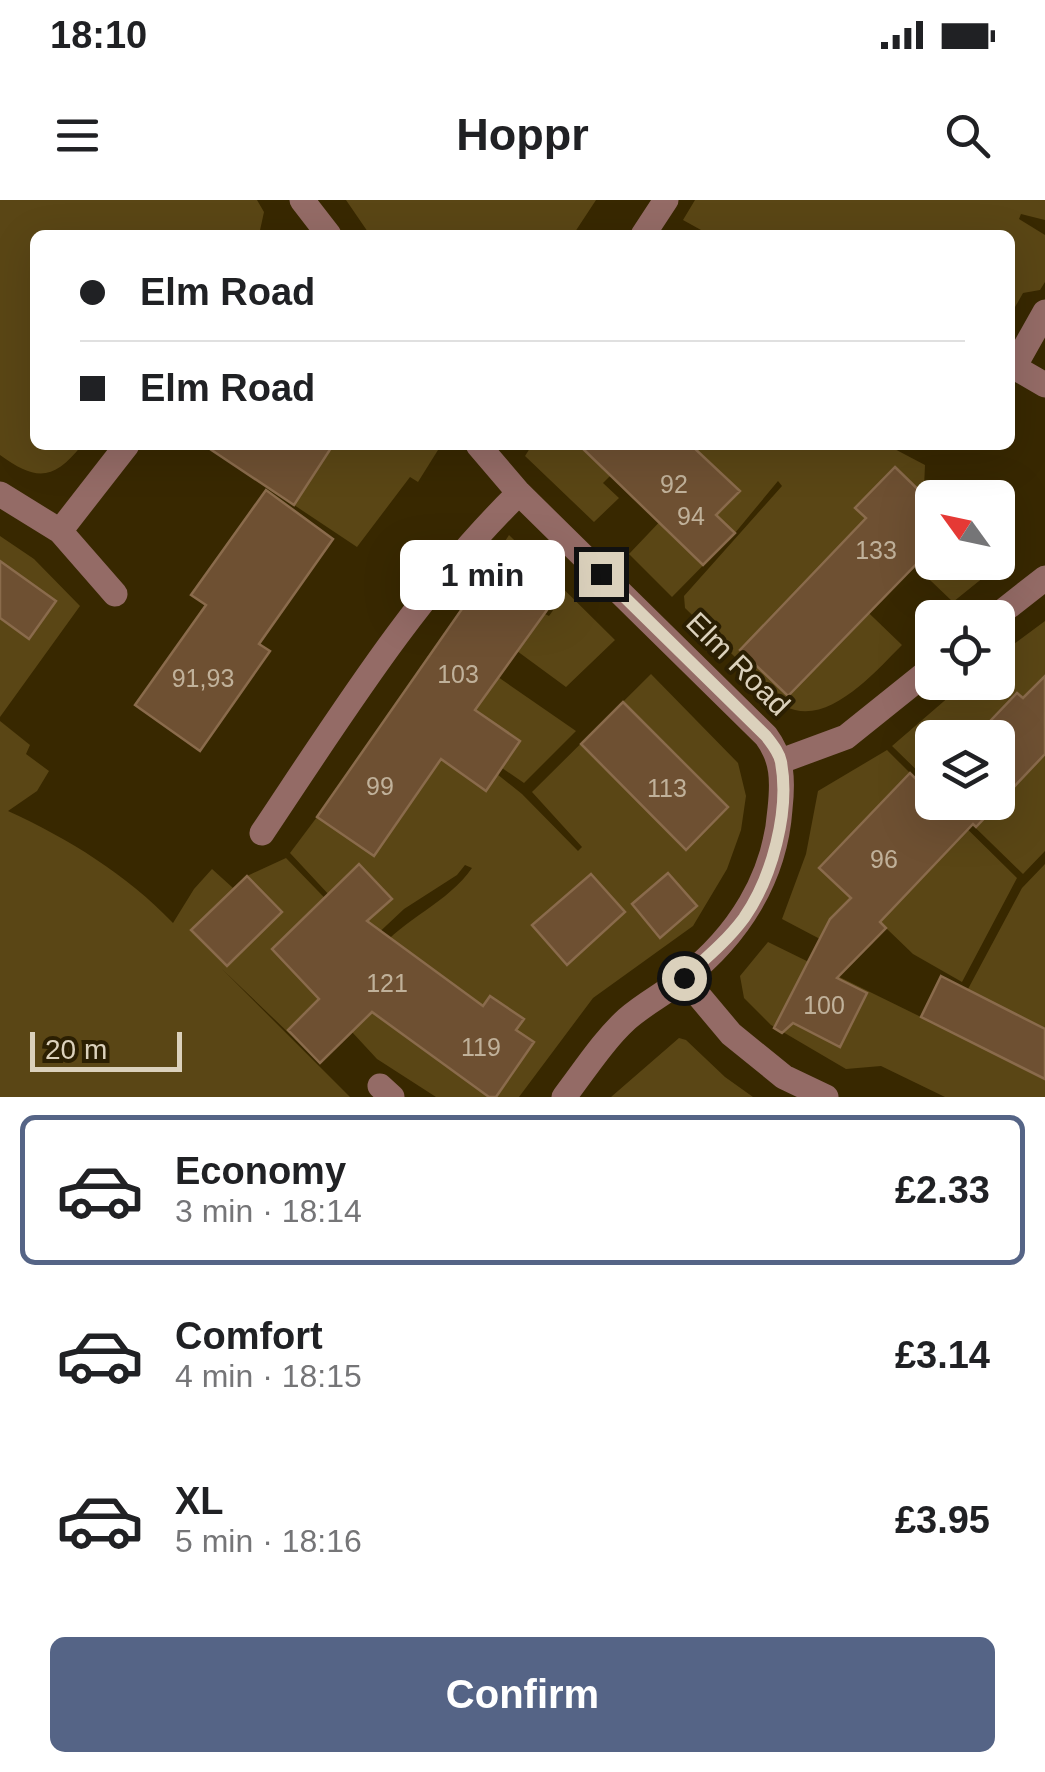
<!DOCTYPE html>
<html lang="en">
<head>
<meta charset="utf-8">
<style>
	:root { --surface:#fff; --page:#f6f6f6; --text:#202124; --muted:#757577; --line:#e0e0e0; --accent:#556486 }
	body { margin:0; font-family:Arial,sans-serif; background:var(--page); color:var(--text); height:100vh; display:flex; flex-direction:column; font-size:38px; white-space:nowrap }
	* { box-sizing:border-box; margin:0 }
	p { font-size:32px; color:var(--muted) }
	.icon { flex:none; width:55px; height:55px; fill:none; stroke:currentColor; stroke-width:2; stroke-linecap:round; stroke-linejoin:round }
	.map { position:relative; height:897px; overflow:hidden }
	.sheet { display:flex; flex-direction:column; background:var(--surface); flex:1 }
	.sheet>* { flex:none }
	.banner { position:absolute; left:30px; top:30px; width:985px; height:220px; border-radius:15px; box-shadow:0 10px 40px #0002; display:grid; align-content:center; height:220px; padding:0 50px; background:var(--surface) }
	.needle { width:65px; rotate:303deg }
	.fabs { position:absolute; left:915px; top:280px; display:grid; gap:20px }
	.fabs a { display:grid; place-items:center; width:100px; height:100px; border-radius:15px; background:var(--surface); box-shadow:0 10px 40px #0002; font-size:50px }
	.scale { position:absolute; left:30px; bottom:25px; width:152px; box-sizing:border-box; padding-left:10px; border:5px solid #dbd1bc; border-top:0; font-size:28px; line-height:35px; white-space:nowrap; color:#dbd1bc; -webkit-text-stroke:8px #2b1f02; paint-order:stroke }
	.end { position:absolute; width:45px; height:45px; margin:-22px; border:12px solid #dbd1bc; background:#111; box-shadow:0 0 0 5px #111 }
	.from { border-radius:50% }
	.bubble { position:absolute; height:70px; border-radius:15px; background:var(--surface); box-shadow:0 10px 40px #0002; font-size:32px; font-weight:700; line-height:70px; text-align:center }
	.banner b { display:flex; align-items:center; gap:35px; height:95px; font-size:38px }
	.banner b+b { border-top:2px solid var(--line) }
	.banner i { width:25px; height:25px; background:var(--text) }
	ul { padding:18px 0 0; list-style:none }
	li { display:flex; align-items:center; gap:30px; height:150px; margin:0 20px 15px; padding:0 30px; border:5px solid transparent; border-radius:15px }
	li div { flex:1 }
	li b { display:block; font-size:38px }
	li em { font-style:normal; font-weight:700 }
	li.on { border-color:var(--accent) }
	li>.icon { width:90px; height:90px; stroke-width:1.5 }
	.action { display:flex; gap:20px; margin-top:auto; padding:20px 50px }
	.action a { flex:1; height:115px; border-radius:15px; background:var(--accent); color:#fff; font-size:40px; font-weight:700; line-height:115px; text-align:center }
	.status { display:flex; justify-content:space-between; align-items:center; height:70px; padding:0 50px; background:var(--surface); direction:ltr }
	.status svg { height:28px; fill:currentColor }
	header { display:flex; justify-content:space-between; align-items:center; height:130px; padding:0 50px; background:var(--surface); font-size:45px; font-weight:700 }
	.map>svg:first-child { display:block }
	.green { fill:#5a4615 }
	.building { fill:#6e5032; stroke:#8a6b4c; stroke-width:2.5 }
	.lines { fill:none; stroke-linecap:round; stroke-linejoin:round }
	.minor { stroke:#946b66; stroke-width:25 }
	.route { stroke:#dbd1bc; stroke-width:12 }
	.labels { text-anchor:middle; stroke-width:8; stroke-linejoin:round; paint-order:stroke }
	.number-label { font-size:25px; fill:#c0b19a }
	.street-label { font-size:30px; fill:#dbd1bc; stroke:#2b1f02 }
</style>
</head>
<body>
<div class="status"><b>18:10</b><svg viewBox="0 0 49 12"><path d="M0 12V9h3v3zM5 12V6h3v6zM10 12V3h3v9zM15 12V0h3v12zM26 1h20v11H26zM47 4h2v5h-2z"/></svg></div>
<header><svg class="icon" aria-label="menu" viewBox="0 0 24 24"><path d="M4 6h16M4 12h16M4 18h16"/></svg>Hoppr<svg class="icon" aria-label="search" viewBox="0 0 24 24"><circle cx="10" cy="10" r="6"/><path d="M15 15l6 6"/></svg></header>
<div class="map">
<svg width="1045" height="897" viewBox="0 0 1045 897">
	<rect width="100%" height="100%" fill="#382800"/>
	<path class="green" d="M 0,0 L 257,0 L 264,12 L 259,35 L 35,35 L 35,245 L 82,245 C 54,280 37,282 0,255 Z
		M 346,0 L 596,0 L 573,35 L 370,35 Z
		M 695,0 L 1045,0 L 1045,20 L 1021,14 L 1019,19 L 1045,35 L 1045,82 L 1040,90 L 1023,93 L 1010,116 L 1010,35 L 710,35 L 683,20 Z
		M 204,245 L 435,245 L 438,250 L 418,282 L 410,277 L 357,347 Z
		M 532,245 L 641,245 L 603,283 L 619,298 L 594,322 L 525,256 Z
		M 691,245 L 887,245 L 925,265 L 924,288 L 935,297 L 932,362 L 998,362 L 998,352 L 1015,352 L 953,402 L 865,318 L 820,366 L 902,445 C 875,472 826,529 785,506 L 685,408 L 684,396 L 782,286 L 778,281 L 735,333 L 672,397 L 629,354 L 706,273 Z
		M 509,335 L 615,440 L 566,487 L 517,451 L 543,413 L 549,416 L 564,395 L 500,349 Z
		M 0,336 L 34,359 L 80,406 L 0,517 Z
		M 1045,421 L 1045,651 L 1023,674 L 950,603 L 998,602 L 998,538 L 932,538 L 932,585 L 892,546 L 965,483 L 998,482 L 998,456 Z
		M 651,474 L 738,563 L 746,596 L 741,630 L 727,669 L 693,726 L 593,798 L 519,897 L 436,897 L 377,859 L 352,832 L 320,863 L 222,769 L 350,897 L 0,897 L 0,521 L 30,545 L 26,554 L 49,571 L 37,591 L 8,611 C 69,639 126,674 173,723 L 194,689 L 212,669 L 233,688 L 247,676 L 286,658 L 377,752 C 404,718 448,703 472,668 L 465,665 L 457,675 L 404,709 L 371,740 L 290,653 L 317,617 L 374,656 L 441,559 L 486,590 L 497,574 L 522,594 L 578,651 L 582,647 L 532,592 Z
		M 498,477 L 576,531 L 524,583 L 502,568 L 520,541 L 475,509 Z
		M 887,550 L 932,595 L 932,602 L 941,603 L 1017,678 L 962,782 L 913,754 L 886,728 L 856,758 L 782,719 L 806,654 L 818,591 Z
		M 1045,664 L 1045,897 L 945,897 L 881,866 L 846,869 L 771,825 L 744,798 L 740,776 L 768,742 L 921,817 L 981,797 L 968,789 L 1022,688 Z
		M 679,838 L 686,840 L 725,877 L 753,897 L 611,897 Z"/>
	<path class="building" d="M 204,245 L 333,245 L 294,305 Z
		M 579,245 L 691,245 L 740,291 L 716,315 L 735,333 L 703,365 Z
		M 895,267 L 932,303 L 932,348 L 788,496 L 740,450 L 866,318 L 855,308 Z
		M 266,290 L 333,339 L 259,444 L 270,451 L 200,551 L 135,505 L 206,405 L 191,395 Z
		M 0,361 L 56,401 L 29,439 L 0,418 Z
		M 526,367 L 560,392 L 475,510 L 520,541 L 486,591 L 441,559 L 374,656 L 317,617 L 487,373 L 510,390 Z
		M 1045,476 L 1045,554 L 976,627 L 973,624 L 880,722 L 886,728 L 837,778 L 867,793 L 840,847 L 793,823 L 782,833 L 774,828 L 830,719 L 851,698 L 819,668 L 910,573 L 925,588 L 932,580 L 932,602 L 998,602 L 998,538 L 974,538 L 1017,493 L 1023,498 Z
		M 623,502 L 728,607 L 686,650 L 581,544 Z
		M 359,664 L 392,699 L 367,721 L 483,806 L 490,796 L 524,819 L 516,830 L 534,842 L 496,897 L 489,897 L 372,812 L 320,863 L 288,830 L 319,799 L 272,749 Z
		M 668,673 L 697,706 L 660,738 L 632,704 Z
		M 591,674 L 625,712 L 567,765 L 532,725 Z
		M 247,676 L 282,712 L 227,766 L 191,730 Z
		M 941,776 L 1045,829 L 1045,879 L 921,817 Z"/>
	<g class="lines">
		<path class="minor" d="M 302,0 L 329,35
			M 643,35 L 666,0
			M 1045,112 L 1014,167 L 1045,185
			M 478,245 L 519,293 L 766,536 C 783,559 783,581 780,609 C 775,678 738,736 684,778 C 666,793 645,803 627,819 C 603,841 584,871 564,897
			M 0,294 L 60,331 L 115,394
			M 60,331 L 127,245
			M 994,418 L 1045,378
			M 781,561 L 846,537 L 932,468
			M 262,633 C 341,515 417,393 519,293
			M 684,778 L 731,834 L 784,877 L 826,897
			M 380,886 L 392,897"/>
	</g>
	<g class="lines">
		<path class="route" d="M 601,374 L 766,536 C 772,544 779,552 781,562 C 790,611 772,678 744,718 C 727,741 705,759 684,778"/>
	</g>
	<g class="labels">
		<g class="number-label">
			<text x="674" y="293">92</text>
			<text x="691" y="325">94</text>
			<text x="876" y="359">133</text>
			<text x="458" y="483">103</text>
			<text x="203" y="487">91,93</text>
			<text x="380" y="595">99</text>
			<text x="667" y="597">113</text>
			<text x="884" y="668">96</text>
			<text x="387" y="792">121</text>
			<text x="824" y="814">100</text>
			<text x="481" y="856">119</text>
		</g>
		<g class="street-label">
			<text transform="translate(738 464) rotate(45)" y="10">Elm Road</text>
		</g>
	</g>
</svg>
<div class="fabs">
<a><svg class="needle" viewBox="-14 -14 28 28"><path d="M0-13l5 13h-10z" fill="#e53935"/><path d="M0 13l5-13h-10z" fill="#757577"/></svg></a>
<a><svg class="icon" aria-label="locate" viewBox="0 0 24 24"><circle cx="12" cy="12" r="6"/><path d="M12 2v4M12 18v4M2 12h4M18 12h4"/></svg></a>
<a><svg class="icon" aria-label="layers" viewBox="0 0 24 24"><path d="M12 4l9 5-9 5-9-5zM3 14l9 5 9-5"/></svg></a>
</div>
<div class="scale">20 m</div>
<i class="end from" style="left:684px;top:778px"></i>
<i class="end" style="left:601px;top:374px"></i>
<div class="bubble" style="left:400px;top:340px;width:165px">1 min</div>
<div class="banner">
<b><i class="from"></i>Elm Road</b>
<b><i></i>Elm Road</b>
</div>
</div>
<section class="sheet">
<ul>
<li class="on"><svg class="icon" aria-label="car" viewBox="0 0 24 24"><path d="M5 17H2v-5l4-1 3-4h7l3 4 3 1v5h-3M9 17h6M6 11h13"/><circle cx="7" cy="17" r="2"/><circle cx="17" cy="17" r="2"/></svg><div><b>Economy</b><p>3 min · 18:14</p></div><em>£2.33</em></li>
<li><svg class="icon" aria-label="car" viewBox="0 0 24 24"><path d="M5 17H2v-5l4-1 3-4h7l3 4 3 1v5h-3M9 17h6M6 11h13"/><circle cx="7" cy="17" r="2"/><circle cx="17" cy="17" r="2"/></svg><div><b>Comfort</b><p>4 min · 18:15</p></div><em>£3.14</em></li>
<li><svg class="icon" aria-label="car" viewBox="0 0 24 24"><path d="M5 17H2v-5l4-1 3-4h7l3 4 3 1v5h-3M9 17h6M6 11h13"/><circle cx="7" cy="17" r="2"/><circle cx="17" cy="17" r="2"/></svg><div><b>XL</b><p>5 min · 18:16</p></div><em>£3.95</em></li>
</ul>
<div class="action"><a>Confirm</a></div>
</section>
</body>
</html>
